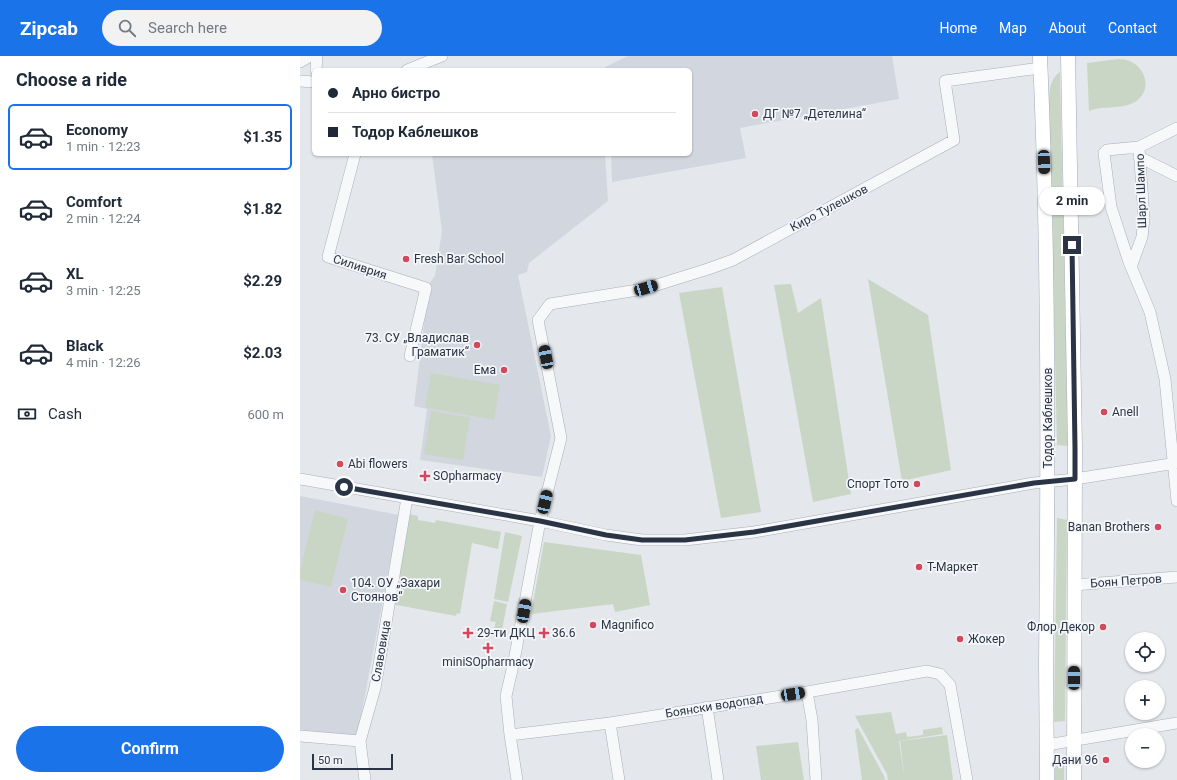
<!DOCTYPE html>
<html lang="en">
<head>
<meta charset="utf-8">
<style>
	:root { --surface:#fff; --page:#f2f2f3; --text:#1f2937; --muted:#747a83; --line:#e0e1e3; --accent:#1a73e8 }
	body { margin:0; font-family:Roboto,sans-serif; background:var(--page); color:var(--text); height:100vh; display:flex; flex-direction:column; font-size:15px; white-space:nowrap }
	* { box-sizing:border-box; margin:0 }
	p { font-size:13px; color:var(--muted) }
	.icon { flex:none; width:22px; height:22px; fill:none; stroke:currentColor; stroke-width:2; stroke-linecap:round; stroke-linejoin:round }
	.map { position:relative; flex:1; overflow:hidden }
	.drawer { display:flex; flex-direction:column; background:var(--surface); width:300px }
	.drawer>* { flex:none }
	.top-card { position:absolute; left:12px; top:12px; width:380px; height:88px; border-radius:6px; box-shadow:0 1px 3px #0004; display:grid; align-content:center; height:88px; padding:0 16px; background:var(--surface) }
	.controls { position:absolute; left:825px; top:576px; display:grid; gap:8px }
	.controls a { display:grid; place-items:center; width:40px; height:40px; border-radius:50%; background:var(--surface); box-shadow:0 1px 3px #0004; font-size:20px }
	.scale { position:absolute; left:12px; bottom:10px; width:81px; box-sizing:border-box; padding-left:4px; border:2px solid #2b3445; border-top:0; font-size:11px; line-height:14px; white-space:nowrap; color:#2b3445; -webkit-text-stroke:3px #f4f6f9; paint-order:stroke }
	.end { position:absolute; width:18px; height:18px; margin:-9px; border:5px solid #2b3445; background:#fff; box-shadow:0 0 0 2px #fff }
	.from { border-radius:50% }
	.bubble { position:absolute; height:28px; border-radius:14px; background:var(--surface); box-shadow:0 1px 3px #0004; font-size:13px; font-weight:700; line-height:28px; text-align:center }
	.car { position:absolute; width:12px; height:24px; margin:-12px -6px; border-radius:5px; box-shadow:0 0 3px 1px #0007; background:linear-gradient(#222 24%,#8ab4d8 0 40%,#222 0 76%,#8ab4d8 0 86%,#222 0) }
	.top-card b { display:flex; align-items:center; gap:14px; height:38px; font-size:15px }
	.top-card b+b { border-top:1px solid var(--line) }
	.top-card i { width:10px; height:10px; background:var(--text) }
	ul { padding:0; list-style:none }
	li { display:flex; align-items:center; gap:12px; height:66px; margin:0 8px 6px; padding:0 8px; border:2px solid transparent; border-radius:6px }
	li div { flex:1 }
	li b { display:block; font-size:15px }
	li em { font-style:normal; font-weight:700 }
	li.on { border-color:var(--accent) }
	li>.icon { width:36px; height:36px; stroke-width:1.5 }
	h2 { padding:0 16px; font-size:18px; line-height:48px }
	.pay { display:flex; align-items:center; gap:10px; height:44px; padding:0 16px; font-size:15px }
	.pay p { margin-inline-start:auto }
	.action { display:flex; gap:8px; margin-top:auto; padding:8px 16px }
	.action a { flex:1; height:46px; border-radius:24px; background:var(--accent); color:#fff; font-size:16px; font-weight:700; line-height:46px; text-align:center }
	header { display:flex; align-items:center; gap:24px; box-sizing:border-box; height:56px; padding:0 20px; background:var(--accent); color:#fff }
	header strong { font-size:19px }
	nav { display:flex; gap:22px; margin-inline-start:auto; font-size:14px }
	.search { width:280px; height:36px; background:var(--page); display:flex; align-items:center; gap:10px; box-sizing:border-box; padding:0 14px; border-radius:22px; color:var(--muted); font-size:15px }
	main { display:flex; flex:1; min-height:0 }
	.map>svg:first-child { display:block }
	.built { fill:#d2d6de }
	.green { fill:#c9d6c5 }
	.lines { fill:none; stroke-linecap:round; stroke-linejoin:round }
	.minor-casing { stroke:#a9aeb7; stroke-width:12 }
	.major-casing { stroke:#a3abb8; stroke-width:15 }
	.minor { stroke:#f7f8fa; stroke-width:11 }
	.major { stroke:#fff; stroke-width:14 }
	.route { stroke:#2b3445; stroke-width:5 }
	.poi-dot { fill:#d1495b; stroke:#f4f6f9; stroke-width:1.5 }
	.labels { text-anchor:middle; stroke-width:3.5; stroke-linejoin:round; paint-order:stroke }
	.poi-label { font-size:12px; fill:#2b3445; stroke:#f4f6f9; text-anchor:start }
	.street-label { font-size:12px; fill:#2b3445; stroke:#f4f6f9 }
</style>
</head>
<body>
<header>
<strong>Zipcab</strong>
<div class="search"><svg class="icon" aria-label="search" viewBox="0 0 24 24"><circle cx="10" cy="10" r="6"/><path d="M15 15l6 6"/></svg>Search here</div>
<nav><a>Home</a><a>Map</a><a>About</a><a>Contact</a></nav>
</header>
<main>
<section class="drawer">
<h2>Choose a ride</h2>
<ul>
<li class="on"><svg class="icon" aria-label="car" viewBox="0 0 24 24"><path d="M5 17H2v-5l4-1 3-4h7l3 4 3 1v5h-3M9 17h6M6 11h13"/><circle cx="7" cy="17" r="2"/><circle cx="17" cy="17" r="2"/></svg><div><b>Economy</b><p>1 min · 12:23</p></div><em>$1.35</em></li>
<li><svg class="icon" aria-label="car" viewBox="0 0 24 24"><path d="M5 17H2v-5l4-1 3-4h7l3 4 3 1v5h-3M9 17h6M6 11h13"/><circle cx="7" cy="17" r="2"/><circle cx="17" cy="17" r="2"/></svg><div><b>Comfort</b><p>2 min · 12:24</p></div><em>$1.82</em></li>
<li><svg class="icon" aria-label="car" viewBox="0 0 24 24"><path d="M5 17H2v-5l4-1 3-4h7l3 4 3 1v5h-3M9 17h6M6 11h13"/><circle cx="7" cy="17" r="2"/><circle cx="17" cy="17" r="2"/></svg><div><b>XL</b><p>3 min · 12:25</p></div><em>$2.29</em></li>
<li><svg class="icon" aria-label="car" viewBox="0 0 24 24"><path d="M5 17H2v-5l4-1 3-4h7l3 4 3 1v5h-3M9 17h6M6 11h13"/><circle cx="7" cy="17" r="2"/><circle cx="17" cy="17" r="2"/></svg><div><b>Black</b><p>4 min · 12:26</p></div><em>$2.03</em></li>
</ul>
<div class="pay"><svg class="icon" aria-label="cash" viewBox="0 0 24 24"><path d="M3 7h18v10H3z"/><circle cx="12" cy="12" r="2"/></svg>Cash<p>600 m</p></div>
<div class="action"><a>Confirm</a></div>
</section>
<div class="map">
<svg width="877" height="724" viewBox="0 0 877 724">
	<rect width="100%" height="100%" fill="#e4e7ec"/>
	<path class="built" d="M 328,0 L 592,0 L 599,43 L 440,72 L 446,102 L 312,126 L 311,98 L 390,98 L 390,14 L 305,14 L 305,11 Z
		M 132,98 L 305,98 L 308,145 L 229,207 L 227,216 L 218,219 L 251,380 L 242,421 L 120,404 L 127,353 L 114,350 L 129,228 L 135,220 L 142,175 Z
		M 0,440 L 99,459 L 57,681 L 0,676 Z"/>
	<path class="green" d="M 819,3 C 843,3 856,32 835,46 C 821,54 803,49 789,55 L 787,7 Z
		M 760,16 L 768,390 L 757,389 L 749,46 C 749,34 750,23 760,16 Z
		M 568,223 L 628,259 L 651,414 L 602,425 Z
		M 491,228 L 498,257 L 521,242 L 551,438 L 513,446 L 474,229 Z
		M 422,231 L 461,456 L 421,462 L 379,237 Z
		M 131,317 L 200,329 L 194,364 L 125,351 Z
		M 131,355 L 170,362 L 163,404 L 124,398 Z
		M 15,454 L 48,463 L 31,531 L 0,524 L 0,515 Z
		M 109,458 L 118,460 L 118,464 L 135,467 L 136,464 L 201,476 L 198,493 L 172,487 L 160,558 L 157,557 L 156,560 L 91,548 Z
		M 757,462 L 767,464 L 765,665 L 754,666 Z
		M 205,476 L 222,480 L 208,546 L 194,543 Z
		M 244,486 L 341,499 L 350,549 L 315,556 L 313,548 L 231,558 Z
		M 194,545 L 207,548 L 202,574 L 194,572 L 196,566 L 190,565 Z
		M 591,656 L 596,678 L 606,676 L 607,681 L 623,679 L 623,674 L 642,671 L 643,678 L 599,685 L 605,724 L 588,724 L 587,718 L 555,660 Z
		M 558,672 L 584,720 L 585,724 L 562,724 L 555,674 Z
		M 647,679 L 653,724 L 605,724 L 600,685 Z
		M 498,686 L 504,724 L 461,724 L 456,690 Z
		M 755,700 L 764,700 L 764,724 L 755,724 Z"/>
	<g class="lines">
		<g class="minor-casing">
			<path id="minor" d="M 0,6 L 10,0
				M 16,14 L 17,0
				M 107,14 L 142,0
				M 0,25 L 14,26
				M 877,72 L 839,91 L 807,94 L 804,97 L 811,151 L 829,206 L 850,256 L 865,323 L 877,445
				M 55,98 L 28,201 L 126,232 L 110,300
				M 839,101 L 877,120
				M 831,211 L 842,181 L 844,162 L 839,91
				M 0,423 L 240,465 L 306,479 L 342,484 L 385,484 L 454,476 L 734,427 L 775,423 L 877,407
				M 774,529 L 877,521
				M 507,636 L 512,664 L 516,724
				M 407,651 L 418,724
				M 310,667 L 319,724
				M 210,679 L 310,667 L 507,636 L 627,615 L 640,618 L 650,629 L 667,724
				M 0,680 L 60,685
				M 747,689 L 877,667
				M 65,724 L 60,685 L 75,632 L 107,442
				M 217,724 L 210,679 L 206,640 L 214,605 L 240,465 L 261,382 L 238,264 L 250,248 L 344,233 L 408,213 L 433,204 L 654,84 L 645,25 L 740,12"/>
		</g>
		<g class="major-casing">
			<path id="major" d="M 740,0 C 749,203 748,405 746,608 C 746,646 747,685 747,724
				M 768,0 L 775,392 L 774,724"/>
		</g>
		<use href="#minor" class="minor"/>
		<use href="#major" class="major"/>
	</g>
	<g class="lines">
		<path class="route" d="M 44,431 L 240,465 L 306,479 L 342,484 L 385,484 L 454,476 L 734,427 L 775,423 L 775,392 L 772,189"/>
	</g>
	<g class="poi-dot">
		<circle cx="455" cy="58" r="4"/>
		<circle cx="106" cy="203" r="4"/>
		<circle cx="177" cy="289" r="4"/>
		<circle cx="204" cy="314" r="4"/>
		<circle cx="804" cy="356" r="4"/>
		<circle cx="40" cy="408" r="4"/>
		<path d="M123 414h4v4h4v4h-4v4h-4v-4h-4v-4h4z"/>
		<circle cx="617" cy="428" r="4"/>
		<circle cx="858" cy="471" r="4"/>
		<circle cx="619" cy="511" r="4"/>
		<circle cx="43" cy="534" r="4"/>
		<circle cx="293" cy="569" r="4"/>
		<circle cx="803" cy="571" r="4"/>
		<path d="M166 571h4v4h4v4h-4v4h-4v-4h-4v-4h4z"/>
		<path d="M242 571h4v4h4v4h-4v4h-4v-4h-4v-4h4z"/>
		<circle cx="660" cy="583" r="4"/>
		<path d="M186 586h4v4h4v4h-4v4h-4v-4h-4v-4h4z"/>
		<circle cx="806" cy="704" r="4"/>
	</g>
	<g class="labels">
		<g class="poi-label">
			<text x="463" y="62">ДГ №7 „Детелина“</text>
			<text x="114" y="207">Fresh Bar School</text>
			<text x="169" y="286" text-anchor="end">73. СУ „Владислав<tspan x="169" dy="14">Граматик“</tspan></text>
			<text x="196" y="318" text-anchor="end">Ема</text>
			<text x="812" y="360">Anell</text>
			<text x="48" y="412">Abi flowers</text>
			<text x="133" y="424">SOpharmacy</text>
			<text x="609" y="432" text-anchor="end">Спорт Тото</text>
			<text x="850" y="475" text-anchor="end">Banan Brothers</text>
			<text x="627" y="515">Т-Маркет</text>
			<text x="51" y="531">104. ОУ „Захари<tspan x="51" dy="14">Стоянов“</tspan></text>
			<text x="301" y="573">Magnifico</text>
			<text x="795" y="575" text-anchor="end">Флор Декор</text>
			<text x="177" y="581">29-ти ДКЦ</text>
			<text x="252" y="581">36.6</text>
			<text x="668" y="587">Жокер</text>
			<text x="188" y="610" text-anchor="middle">miniSOpharmacy</text>
			<text x="798" y="708" text-anchor="end">Дани 96</text>
		</g>
		<g class="street-label">
			<text transform="translate(841 135) rotate(-92)" y="4">Шарл Шампо</text>
			<text transform="translate(529 152) rotate(-28)" y="4">Киро Тулешков</text>
			<text transform="translate(60 211) rotate(18)" y="4">Силиврия</text>
			<text transform="translate(748 362) rotate(-90)" y="4">Тодор Каблешков</text>
			<text transform="translate(826 525) rotate(-4)" y="4">Боян Петров</text>
			<text transform="translate(81 595) rotate(-80)" y="4">Славовица</text>
			<text transform="translate(414 650) rotate(-9)" y="4">Боянски водопад</text>
		</g>
	</g>
</svg>
<div class="controls">
<a><svg class="icon" aria-label="locate" viewBox="0 0 24 24"><circle cx="12" cy="12" r="6"/><path d="M12 2v4M12 18v4M2 12h4M18 12h4"/></svg></a>
<a>+</a>
<a>−</a>
</div>
<div class="scale">50 m</div>
<i class="end from" style="left:44px;top:431px"></i>
<i class="end" style="left:772px;top:189px"></i>
<div class="bubble" style="left:739px;top:131px;width:66px">2 min</div>
<i class="car" style="left:744px;top:106px;rotate:178deg"></i>
<i class="car" style="left:346px;top:232px;rotate:73deg"></i>
<i class="car" style="left:246px;top:301px;rotate:349deg"></i>
<i class="car" style="left:245px;top:446px;rotate:13deg"></i>
<i class="car" style="left:224px;top:555px;rotate:10deg"></i>
<i class="car" style="left:774px;top:622px;rotate:0deg"></i>
<i class="car" style="left:493px;top:638px;rotate:81deg"></i>
<div class="top-card">
<b><i class="from"></i>Арно бистро</b>
<b><i></i>Тодор Каблешков</b>
</div>
</div>
</main>
</body>
</html>
